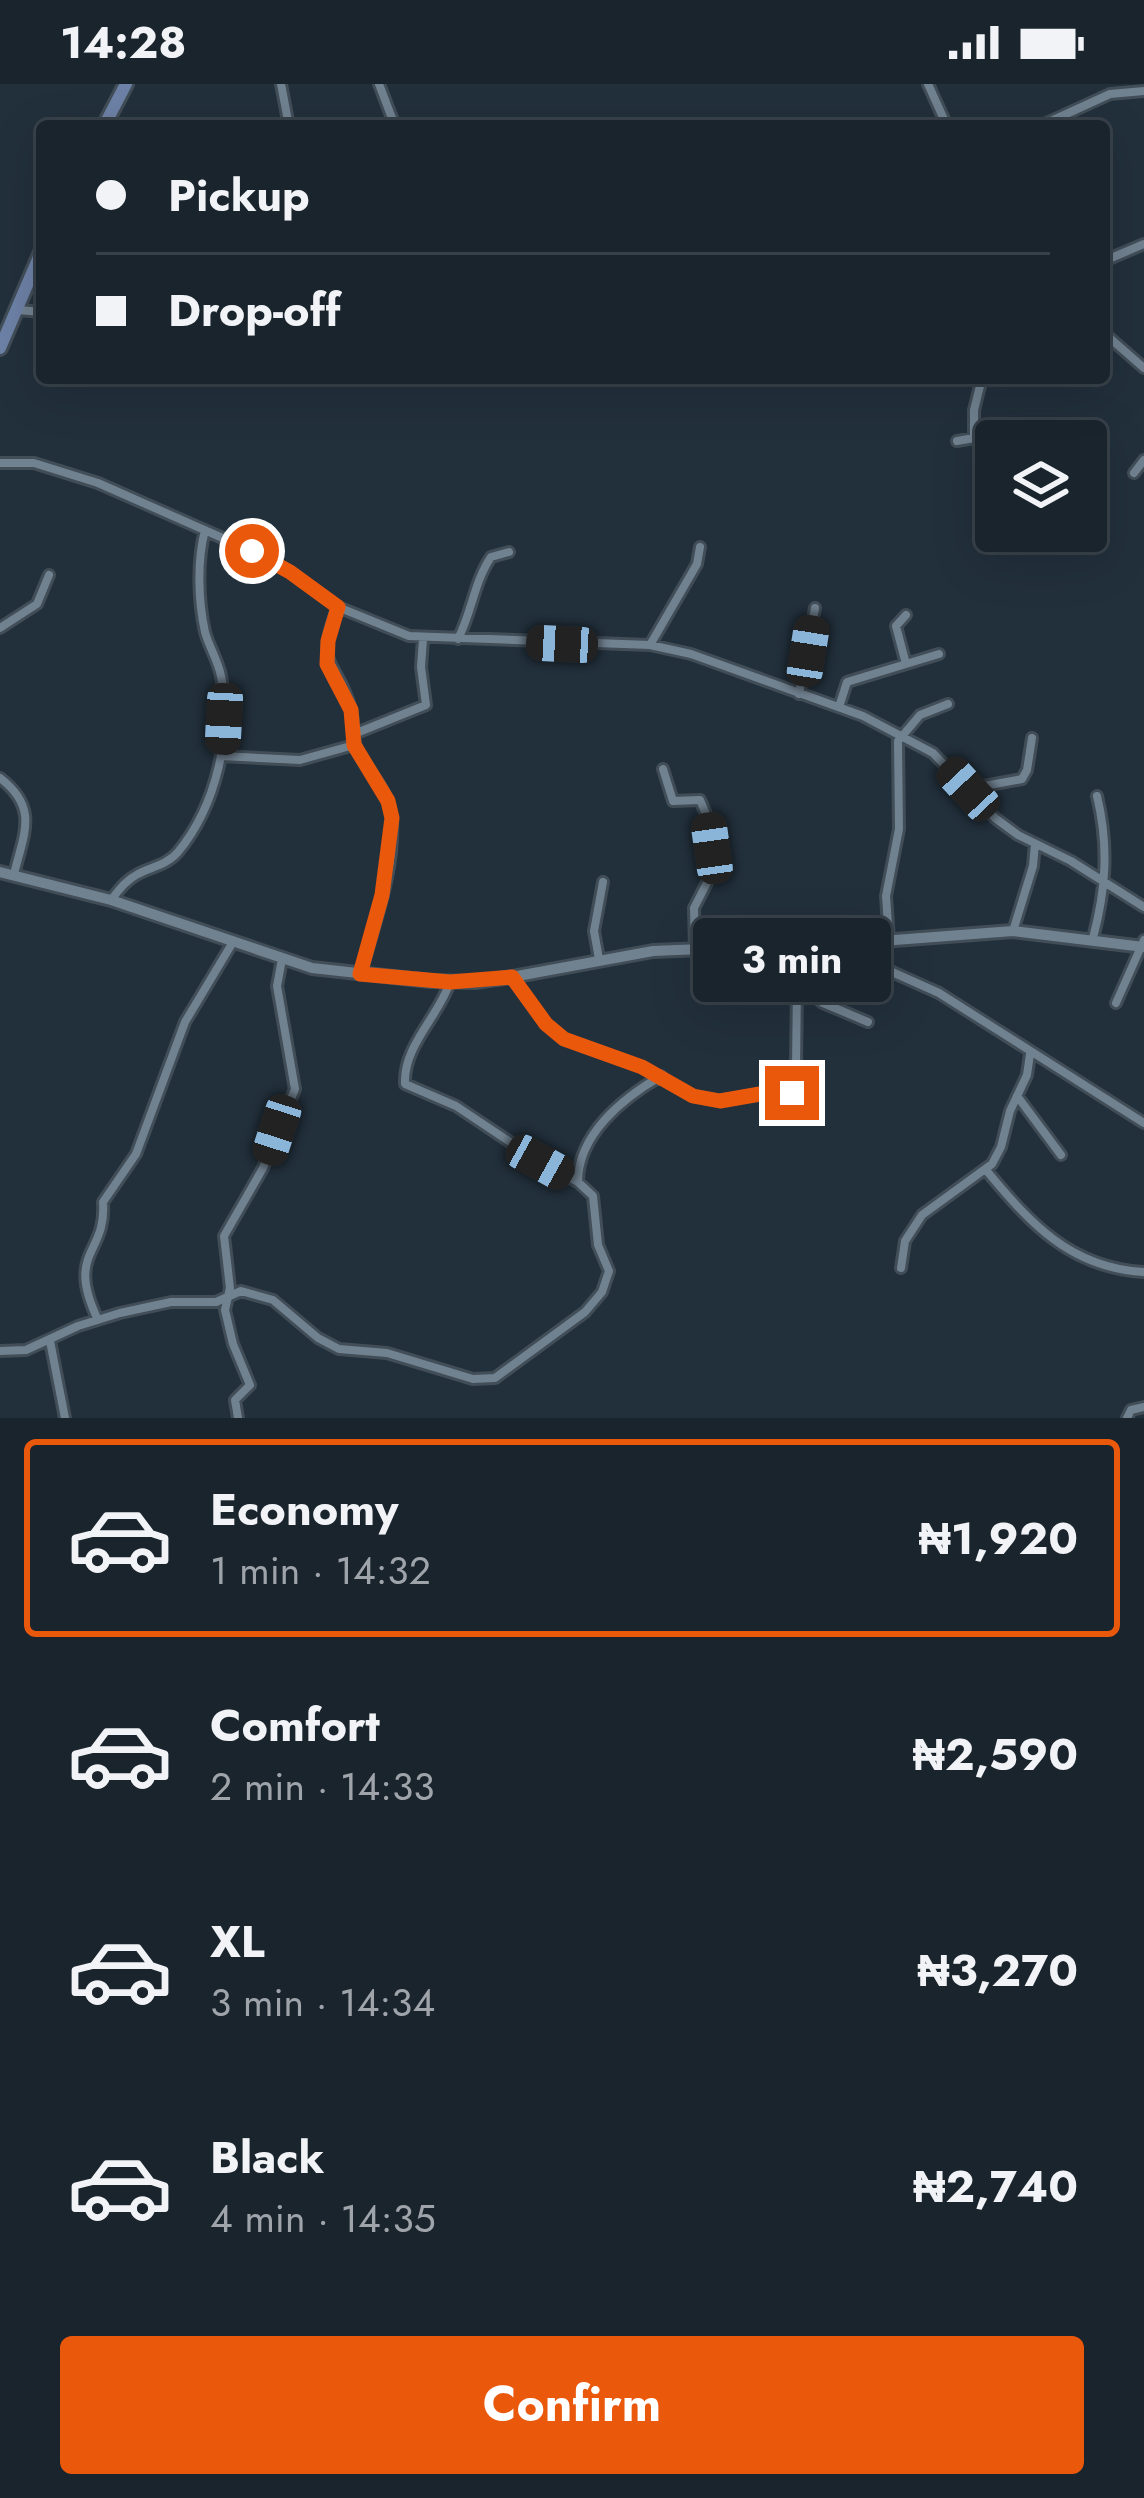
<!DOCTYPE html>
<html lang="en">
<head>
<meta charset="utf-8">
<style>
	:root { --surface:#1a242d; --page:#232c35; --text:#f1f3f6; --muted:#9fa4aa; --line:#384149; --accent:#ea580c }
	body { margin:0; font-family:Jost,sans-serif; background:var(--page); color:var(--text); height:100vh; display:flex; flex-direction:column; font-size:45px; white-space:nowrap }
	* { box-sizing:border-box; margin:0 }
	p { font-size:39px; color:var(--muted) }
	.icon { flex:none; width:66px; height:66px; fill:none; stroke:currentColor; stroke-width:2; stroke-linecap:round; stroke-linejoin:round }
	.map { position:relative; height:1334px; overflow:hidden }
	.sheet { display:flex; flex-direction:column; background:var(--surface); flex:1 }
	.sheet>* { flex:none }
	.guide { position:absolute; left:36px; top:36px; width:1074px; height:264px; border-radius:12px; box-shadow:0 12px 48px #0002,0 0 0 3px var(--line); display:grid; align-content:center; height:264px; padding:0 60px; background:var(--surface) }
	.tools { position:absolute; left:975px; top:336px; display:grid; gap:24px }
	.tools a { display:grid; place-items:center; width:132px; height:132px; border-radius:12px; background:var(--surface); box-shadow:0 12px 48px #0002,0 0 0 3px var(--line); font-size:60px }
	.end { position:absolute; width:54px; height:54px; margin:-27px; border:15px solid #ea580c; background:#fff; box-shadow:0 0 0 6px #fff }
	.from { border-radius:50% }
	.bubble { position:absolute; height:84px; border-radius:12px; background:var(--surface); box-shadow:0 12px 48px #0002,0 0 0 3px var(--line); font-size:39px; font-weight:700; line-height:84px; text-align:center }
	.car { position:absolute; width:36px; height:72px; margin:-36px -18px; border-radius:15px; box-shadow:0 0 9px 3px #0007; background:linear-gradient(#222 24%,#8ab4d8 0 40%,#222 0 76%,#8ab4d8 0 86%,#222 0) }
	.guide b { display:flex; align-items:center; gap:42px; height:114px; font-size:45px }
	.guide b+b { border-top:3px solid var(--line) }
	.guide i { width:30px; height:30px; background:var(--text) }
	ul { padding:21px 0 0; list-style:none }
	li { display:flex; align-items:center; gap:36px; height:198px; margin:0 24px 18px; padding:0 36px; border:6px solid transparent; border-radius:12px }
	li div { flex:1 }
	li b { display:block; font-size:45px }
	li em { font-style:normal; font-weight:700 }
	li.current { border-color:var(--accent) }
	li>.icon { width:108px; height:108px; stroke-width:1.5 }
	.primary-button { display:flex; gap:24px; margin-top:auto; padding:24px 60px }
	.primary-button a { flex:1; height:138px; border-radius:12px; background:var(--accent); color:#fff; font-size:48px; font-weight:700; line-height:138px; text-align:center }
	.status { display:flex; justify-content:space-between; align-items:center; height:84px; padding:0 60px; background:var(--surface); direction:ltr }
	.status svg { height:33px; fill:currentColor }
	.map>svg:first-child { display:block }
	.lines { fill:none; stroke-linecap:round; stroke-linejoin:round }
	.minor-casing { stroke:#414d57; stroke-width:14 }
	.tertiary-casing { stroke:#414d57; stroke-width:16 }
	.secondary-casing { stroke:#414d57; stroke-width:18 }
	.minor { stroke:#70818f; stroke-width:8 }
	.tertiary { stroke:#70818f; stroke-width:10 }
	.secondary { stroke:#6d81a6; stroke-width:12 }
	.route { stroke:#ea580c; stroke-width:15 }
</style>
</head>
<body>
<div class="status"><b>14:28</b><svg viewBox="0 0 49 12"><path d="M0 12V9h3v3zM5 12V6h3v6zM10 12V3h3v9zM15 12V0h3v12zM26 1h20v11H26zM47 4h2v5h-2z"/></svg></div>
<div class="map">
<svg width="1144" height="1334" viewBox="0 0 1144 1334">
	<rect width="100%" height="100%" fill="#22303c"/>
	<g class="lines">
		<g class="minor-casing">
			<path id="minor" d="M 281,0 L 289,42
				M 379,0 L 395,42
				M 928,0 L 947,42
				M 1040,42 L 1110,10 L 1144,7
				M 1104,177 L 1144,160
				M 18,226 L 42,228
				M 1104,249 L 1144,284
				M 957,357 L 974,354 L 974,326 L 982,294
				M 0,379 L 34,379 L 98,399 L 252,467 L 290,488 L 338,523 L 409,552 L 650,561 L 691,570 L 863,632 L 933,669 L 995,734 L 1018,751 L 1071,777 L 1144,823
				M 1134,389 L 1144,376
				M 338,523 C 313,585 337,574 351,625 C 355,641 351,656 359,670 C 372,691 390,710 392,735 C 395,787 374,840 361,889
				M 0,544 L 37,520 L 49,491
				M 458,555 C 472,528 474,498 491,473 L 509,468
				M 650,561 L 697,480 L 700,463
				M 906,580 L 939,570
				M 799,610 L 815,524
				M 839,623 L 847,598 L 906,580 L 896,542 L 906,531
				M 354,650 L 426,621 L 421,583 L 423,555
				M 221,672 L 300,676 L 354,661
				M 663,685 L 673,717 L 700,716 L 709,737 L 714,785 L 694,824 L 695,864
				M 0,694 C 39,724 24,749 14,790
				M 968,705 L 1022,695 L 1027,686 L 1032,654
				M 111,816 C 119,806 126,796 138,790 C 151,783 167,781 178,768 C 216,722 233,650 221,592 C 218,576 209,563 205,548 C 198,516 197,477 205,446
				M 1013,847 L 1033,782 L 1035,760
				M 1093,854 C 1106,805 1109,762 1097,712
				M 889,856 L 886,812 L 899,745 L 898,657 L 920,631 L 948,620
				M 855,859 L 872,879 L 939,909 L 1144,1039
				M 599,875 L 594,847 L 603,798
				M 512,893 L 546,940 L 564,955 L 642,983 L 693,1012 L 720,1017 L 760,1010 L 789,1012 L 796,985 L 797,899 L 784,862
				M 797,899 L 823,919 L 868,938
				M 1116,919 L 1144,856
				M 1017,1012 L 1061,1071
				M 986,1086 C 1030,1139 1070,1184 1144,1188
				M 578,1098 C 578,1050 623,1014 661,992
				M 901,1184 L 905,1157 L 922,1131 L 992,1080 L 1001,1063 L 1010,1027 L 1027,991 L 1030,970
				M 98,1236 C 65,1167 107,1171 103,1118 L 136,1070 L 185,938 L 233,858
				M 50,1257 L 65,1334
				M 0,1267 L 26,1266 L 78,1242 L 120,1229 L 171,1218 L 216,1218 L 241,1207 L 273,1216 L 318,1254 L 339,1265 L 387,1269 L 473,1295 L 495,1294 L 585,1228 L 602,1208 L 609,1187 L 598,1161 L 593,1112 L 578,1098 L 540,1078 L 456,1022 L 405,1000 C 403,962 439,932 450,898
				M 238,1334 L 235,1316 L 250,1301 L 233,1260 L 225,1226 L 230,1204 L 224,1152 L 263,1084 L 295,1005 L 277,902 L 282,875
				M 1127,1334 L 1131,1326 L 1144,1323"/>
		</g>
		<g class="tertiary-casing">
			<path id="tertiary" d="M 0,788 L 111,816 L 312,884 L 430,897 L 475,898 L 512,893 L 653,867 L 855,859 L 1013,847 L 1144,863"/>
		</g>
		<g class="secondary-casing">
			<path id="secondary" d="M 104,42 L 126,0
				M 0,264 L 42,166"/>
		</g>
		<use href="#minor" class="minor"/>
		<use href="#tertiary" class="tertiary"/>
		<use href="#secondary" class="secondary"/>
	</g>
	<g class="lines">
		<path class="route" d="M 252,467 L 290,488 L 338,523 L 328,557 L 327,580 L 351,626 L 354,661 L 388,717 L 392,734 L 382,811 L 360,890 L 450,898 L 512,893 L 546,940 L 564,955 L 642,983 L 693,1012 L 720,1017 L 760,1010 L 788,1012 L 792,1009"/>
	</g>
</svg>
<div class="tools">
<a><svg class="icon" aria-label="layers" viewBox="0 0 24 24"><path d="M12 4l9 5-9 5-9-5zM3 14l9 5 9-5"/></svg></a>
</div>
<i class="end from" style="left:252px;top:467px"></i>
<i class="end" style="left:792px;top:1009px"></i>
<div class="bubble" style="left:693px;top:834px;width:198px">3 min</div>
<i class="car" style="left:562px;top:560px;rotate:273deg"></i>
<i class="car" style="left:808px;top:567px;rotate:9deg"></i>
<i class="car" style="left:224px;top:635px;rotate:183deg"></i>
<i class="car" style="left:968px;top:705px;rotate:317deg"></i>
<i class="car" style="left:712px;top:764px;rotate:352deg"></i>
<i class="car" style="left:277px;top:1046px;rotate:198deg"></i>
<i class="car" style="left:540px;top:1078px;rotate:119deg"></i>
<div class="guide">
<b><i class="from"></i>Pickup</b>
<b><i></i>Drop-off</b>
</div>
</div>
<section class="sheet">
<ul>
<li class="current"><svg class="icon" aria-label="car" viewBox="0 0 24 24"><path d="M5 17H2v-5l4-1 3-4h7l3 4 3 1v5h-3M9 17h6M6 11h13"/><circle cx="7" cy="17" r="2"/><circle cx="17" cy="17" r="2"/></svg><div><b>Economy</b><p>1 min · 14:32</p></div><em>₦1,920</em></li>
<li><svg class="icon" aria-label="car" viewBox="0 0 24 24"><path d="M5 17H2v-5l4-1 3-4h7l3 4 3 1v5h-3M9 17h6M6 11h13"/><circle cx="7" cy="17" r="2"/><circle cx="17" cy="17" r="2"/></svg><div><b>Comfort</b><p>2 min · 14:33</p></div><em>₦2,590</em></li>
<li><svg class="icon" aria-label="car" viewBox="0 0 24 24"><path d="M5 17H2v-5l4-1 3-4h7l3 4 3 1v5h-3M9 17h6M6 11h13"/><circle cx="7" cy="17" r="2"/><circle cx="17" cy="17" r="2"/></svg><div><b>XL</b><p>3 min · 14:34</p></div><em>₦3,270</em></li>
<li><svg class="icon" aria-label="car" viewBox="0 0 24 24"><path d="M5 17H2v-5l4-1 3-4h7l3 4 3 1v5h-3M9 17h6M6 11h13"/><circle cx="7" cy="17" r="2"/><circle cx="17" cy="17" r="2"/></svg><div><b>Black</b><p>4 min · 14:35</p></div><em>₦2,740</em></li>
</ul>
<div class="primary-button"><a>Confirm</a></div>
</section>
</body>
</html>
